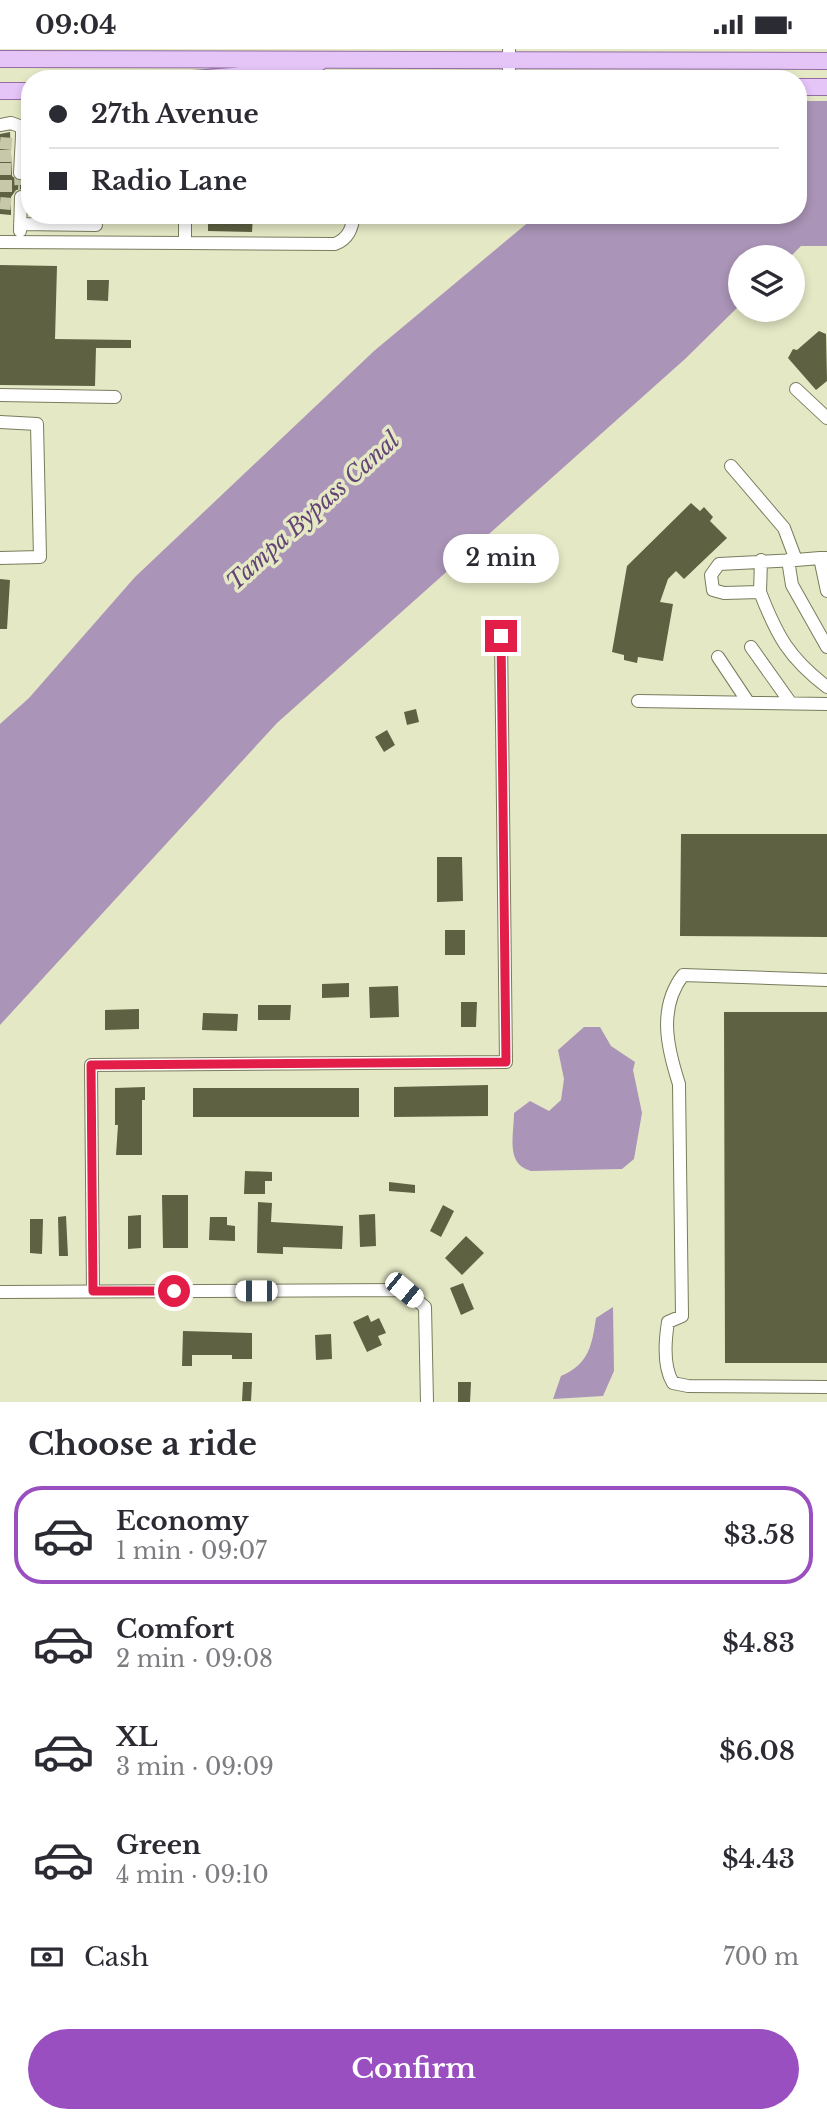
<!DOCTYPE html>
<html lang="en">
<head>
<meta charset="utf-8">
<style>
	:root { --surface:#fff; --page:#f7f7f7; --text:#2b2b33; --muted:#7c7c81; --line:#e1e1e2; --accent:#9a4fc1 }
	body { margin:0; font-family:"Libre Baskerville",serif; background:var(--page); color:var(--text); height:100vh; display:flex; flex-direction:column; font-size:26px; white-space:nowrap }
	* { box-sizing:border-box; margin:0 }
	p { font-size:23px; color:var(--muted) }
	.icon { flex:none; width:38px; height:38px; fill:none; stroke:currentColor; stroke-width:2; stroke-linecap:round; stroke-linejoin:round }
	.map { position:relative; height:1353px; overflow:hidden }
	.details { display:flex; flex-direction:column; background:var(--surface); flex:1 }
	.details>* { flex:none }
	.top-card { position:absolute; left:21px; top:21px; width:786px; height:154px; border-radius:28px; box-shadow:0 4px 10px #0003; display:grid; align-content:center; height:154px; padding:0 28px; background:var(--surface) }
	.fabs { position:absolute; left:728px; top:196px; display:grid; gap:14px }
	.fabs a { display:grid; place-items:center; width:77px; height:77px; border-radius:50%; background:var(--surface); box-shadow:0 4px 10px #0003; font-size:35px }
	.end { position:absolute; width:32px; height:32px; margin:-16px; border:9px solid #e11d48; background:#fff; box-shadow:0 0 0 4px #fff }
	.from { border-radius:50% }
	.bubble { position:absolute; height:49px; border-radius:24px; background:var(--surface); box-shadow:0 4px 10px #0003; font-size:23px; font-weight:600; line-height:49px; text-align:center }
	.car { position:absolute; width:21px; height:42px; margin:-21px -10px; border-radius:9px; box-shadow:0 0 5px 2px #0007; background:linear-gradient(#fff 24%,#345 0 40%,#fff 0 76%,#345 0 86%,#fff 0) }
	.top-card b { display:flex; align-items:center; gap:24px; height:66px; font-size:26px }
	.top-card b+b { border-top:2px solid var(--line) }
	.top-card i { width:18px; height:18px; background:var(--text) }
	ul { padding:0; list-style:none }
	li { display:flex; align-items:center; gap:21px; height:98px; margin:0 14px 10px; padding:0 14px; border:4px solid transparent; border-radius:28px }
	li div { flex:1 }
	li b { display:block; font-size:26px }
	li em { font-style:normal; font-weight:600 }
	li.current { border-color:var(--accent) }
	li>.icon { width:63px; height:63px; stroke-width:1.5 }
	h2 { padding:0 28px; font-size:32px; line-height:84px }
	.pay { display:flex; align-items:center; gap:18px; height:77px; padding:0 28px; font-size:26px }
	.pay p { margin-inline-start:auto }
	.button { display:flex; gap:14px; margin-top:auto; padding:14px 28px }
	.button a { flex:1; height:80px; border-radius:42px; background:var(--accent); color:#fff; font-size:28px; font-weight:600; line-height:80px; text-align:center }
	.status { display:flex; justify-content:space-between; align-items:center; height:49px; padding:0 35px; background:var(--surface); direction:ltr }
	.status svg { height:19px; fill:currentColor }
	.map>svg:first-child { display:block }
	.water { fill:#aa94b7 }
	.pier { fill:#e5e8c5 }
	.building { fill:#5e6142 }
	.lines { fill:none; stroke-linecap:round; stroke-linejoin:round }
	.minor-tunnel { stroke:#c6c8a9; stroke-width:12; stroke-dasharray:12 6; stroke-linecap:butt }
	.minor-casing { stroke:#797c5d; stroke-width:14 }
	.major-casing { stroke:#916da2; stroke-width:18 }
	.minor { stroke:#fff; stroke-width:12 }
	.major { stroke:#e5c4f8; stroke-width:16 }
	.route { stroke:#e11d48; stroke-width:9 }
	.labels { text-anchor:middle; stroke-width:7; stroke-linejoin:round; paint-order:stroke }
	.water-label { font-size:23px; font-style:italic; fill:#644476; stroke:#e5e8c5 }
</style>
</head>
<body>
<div class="status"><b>09:04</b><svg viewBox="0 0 49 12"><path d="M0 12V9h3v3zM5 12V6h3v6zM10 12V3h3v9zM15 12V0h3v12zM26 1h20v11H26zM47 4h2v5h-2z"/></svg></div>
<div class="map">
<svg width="827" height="1353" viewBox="0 0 827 1353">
	<rect width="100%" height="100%" fill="#e5e8c5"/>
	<path class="water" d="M 827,0 L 827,197 L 801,197 L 790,208 L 740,208 L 740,256 L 685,310 L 277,674 L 0,976 L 0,675 L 29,649 L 135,528 L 374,302 L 537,166 L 798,166 L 798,30 Z
		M 584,978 L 600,978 L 611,997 L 635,1013 L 633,1021 L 642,1064 L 634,1110 L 622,1120 L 531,1122 C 505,1115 514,1086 514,1064 L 530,1052 L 549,1062 L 561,1051 L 564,1030 L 558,1001 Z
		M 613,1258 L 614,1322 L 603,1347 L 553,1350 L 561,1327 C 589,1315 592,1296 596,1269 Z"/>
	<path class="pier" d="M 704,0 L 827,0 L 827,52 L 798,52 L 798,30 L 670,30 Z"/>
	<path class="building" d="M 10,83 L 12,127 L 20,133 L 30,124 L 30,148 L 25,140 L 16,141 L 11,148 L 11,166 L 0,165 L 0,85 Z
		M 208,166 L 253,166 L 252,183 L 208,182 Z
		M 0,216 L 57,217 L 55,290 L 131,291 L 131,299 L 96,299 L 95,337 L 0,336 Z
		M 87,231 L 109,231 L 108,252 L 87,251 Z
		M 819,282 L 826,285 L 827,332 L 816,341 L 788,309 L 793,300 L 797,301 Z
		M 691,454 L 700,462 L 704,458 L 713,468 L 710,472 L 727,489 L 684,530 L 676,522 L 668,530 L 660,553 L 673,555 L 663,612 L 638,608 L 637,614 L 624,611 L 624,606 L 612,603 L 627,517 Z
		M 0,530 L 10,531 L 7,580 L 0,580 Z
		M 416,660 L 419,673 L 407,676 L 404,663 Z
		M 387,681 L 395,696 L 384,703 L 375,688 Z
		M 681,785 L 827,785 L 827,888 L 680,887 Z
		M 437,808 L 462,808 L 463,852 L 437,853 Z
		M 445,881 L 465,881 L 465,906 L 445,906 Z
		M 349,934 L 349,948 L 322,949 L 322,935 Z
		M 398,937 L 399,968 L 370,969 L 369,938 Z
		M 461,953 L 477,953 L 476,978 L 461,978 Z
		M 258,956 L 291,956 L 290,971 L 258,971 Z
		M 139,960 L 139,980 L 105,981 L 105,961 Z
		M 724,963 L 827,963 L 827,1314 L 725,1314 Z
		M 203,964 L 238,965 L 237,982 L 202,981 Z
		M 488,1036 L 488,1067 L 394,1068 L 394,1038 Z
		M 145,1038 L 145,1051 L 142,1051 L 142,1106 L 116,1106 L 118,1076 L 115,1076 L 115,1039 Z
		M 193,1039 L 359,1039 L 359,1068 L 193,1068 Z
		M 245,1122 L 272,1123 L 272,1132 L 265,1132 L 265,1145 L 244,1145 Z
		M 389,1133 L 415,1136 L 415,1144 L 389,1142 Z
		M 162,1146 L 188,1146 L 188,1199 L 163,1199 Z
		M 258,1153 L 272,1154 L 271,1173 L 343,1177 L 342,1200 L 283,1198 L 283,1205 L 257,1204 Z
		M 443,1156 L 454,1162 L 441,1188 L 430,1182 Z
		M 375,1165 L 376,1197 L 360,1198 L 359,1166 Z
		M 141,1166 L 141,1199 L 128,1200 L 128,1167 Z
		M 66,1167 L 68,1207 L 59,1207 L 58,1168 Z
		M 210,1168 L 227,1168 L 227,1176 L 235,1177 L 235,1192 L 209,1191 Z
		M 30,1170 L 43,1170 L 42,1205 L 30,1204 Z
		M 466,1187 L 484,1204 L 462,1226 L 445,1209 Z
		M 463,1234 L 474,1260 L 461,1266 L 450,1239 Z
		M 368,1266 L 371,1273 L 379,1269 L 386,1284 L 378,1287 L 382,1296 L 367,1303 L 353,1273 Z
		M 183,1282 L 252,1284 L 252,1310 L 232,1310 L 232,1306 L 192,1306 L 192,1317 L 182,1317 Z
		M 331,1285 L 332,1310 L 316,1311 L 315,1286 Z
		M 243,1333 L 252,1333 L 251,1352 L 242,1352 Z
		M 458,1333 L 471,1333 L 470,1353 L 458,1353 Z"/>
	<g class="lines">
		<path class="minor-tunnel" d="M 0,94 L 12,95
			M 0,107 L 11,107
			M 0,120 L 11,120
			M 20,124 L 21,148
			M 0,137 L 20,137
			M 0,154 L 11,155"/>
		<g class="minor-casing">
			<path id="minor" d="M 509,30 L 509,0
				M 0,76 L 11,74 L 22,78 L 22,87 L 30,88
				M 20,124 L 22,87
				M 20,175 L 96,176
				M 20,182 L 21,148
				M 0,193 L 185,194 L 185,166
				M 185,194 L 335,195 C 348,190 352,180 354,166
				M 796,340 L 827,369
				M 0,346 L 115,348
				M 0,373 L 37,375 L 40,508 L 0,509
				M 731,417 L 784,479 L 796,511 L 820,509
				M 827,509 L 820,509 L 827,542
				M 761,511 L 760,543 L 724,544 L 713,541 L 711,526 L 719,515 L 796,511
				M 788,511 L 792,536 L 827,598
				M 760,543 C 777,587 789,609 827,638
				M 751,598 L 790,653
				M 718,608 L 748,653
				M 638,652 L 827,655
				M 827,931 L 683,926 C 658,959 667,998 679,1035 L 682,1267 L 668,1273 C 665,1292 663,1318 673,1334 L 688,1337 L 827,1338
				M 93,1242 L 91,1016 L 506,1013 L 501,587
				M 0,1243 L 404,1241 L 425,1258 L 427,1353"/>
		</g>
		<g class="major-casing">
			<path id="major" d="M 0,10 L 827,12
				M 193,30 L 301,22 L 320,13
				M 798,38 L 827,38
				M 0,42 L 30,42"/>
		</g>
		<use href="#minor" class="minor"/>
		<use href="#major" class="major"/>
	</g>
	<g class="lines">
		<path class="route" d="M 174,1242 L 93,1242 L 91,1016 L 506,1013 L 501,587"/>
	</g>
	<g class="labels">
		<g class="water-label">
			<text transform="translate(313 462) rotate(-42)" y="8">Tampa Bypass Canal</text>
		</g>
	</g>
</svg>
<div class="fabs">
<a><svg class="icon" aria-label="layers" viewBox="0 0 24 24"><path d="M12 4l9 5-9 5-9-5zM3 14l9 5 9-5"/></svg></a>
</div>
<i class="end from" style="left:174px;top:1242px"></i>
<i class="end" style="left:501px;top:587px"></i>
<div class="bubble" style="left:443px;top:485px;width:116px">2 min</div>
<i class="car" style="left:404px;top:1241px;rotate:129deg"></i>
<i class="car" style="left:256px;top:1242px;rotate:270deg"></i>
<div class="top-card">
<b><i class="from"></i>27th Avenue</b>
<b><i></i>Radio Lane</b>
</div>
</div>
<section class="details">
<h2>Choose a ride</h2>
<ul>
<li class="current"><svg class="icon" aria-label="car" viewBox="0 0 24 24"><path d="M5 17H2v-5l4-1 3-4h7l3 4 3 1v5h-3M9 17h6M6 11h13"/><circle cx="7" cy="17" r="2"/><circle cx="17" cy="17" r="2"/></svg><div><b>Economy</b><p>1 min · 09:07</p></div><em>$3.58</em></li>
<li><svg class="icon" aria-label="car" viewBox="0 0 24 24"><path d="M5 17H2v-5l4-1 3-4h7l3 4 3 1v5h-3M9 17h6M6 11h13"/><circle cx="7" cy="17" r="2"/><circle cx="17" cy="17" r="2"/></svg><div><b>Comfort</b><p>2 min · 09:08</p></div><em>$4.83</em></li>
<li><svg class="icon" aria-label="car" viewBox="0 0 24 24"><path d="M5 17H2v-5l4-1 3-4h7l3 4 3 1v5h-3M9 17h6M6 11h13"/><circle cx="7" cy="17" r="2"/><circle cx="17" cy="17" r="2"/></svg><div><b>XL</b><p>3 min · 09:09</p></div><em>$6.08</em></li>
<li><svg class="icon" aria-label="car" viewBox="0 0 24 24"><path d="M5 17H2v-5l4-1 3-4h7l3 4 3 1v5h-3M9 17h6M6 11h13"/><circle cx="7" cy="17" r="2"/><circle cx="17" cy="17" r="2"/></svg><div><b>Green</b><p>4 min · 09:10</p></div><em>$4.43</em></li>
</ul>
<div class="pay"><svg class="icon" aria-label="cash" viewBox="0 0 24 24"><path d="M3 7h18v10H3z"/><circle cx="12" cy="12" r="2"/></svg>Cash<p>700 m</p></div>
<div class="button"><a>Confirm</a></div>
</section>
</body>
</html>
